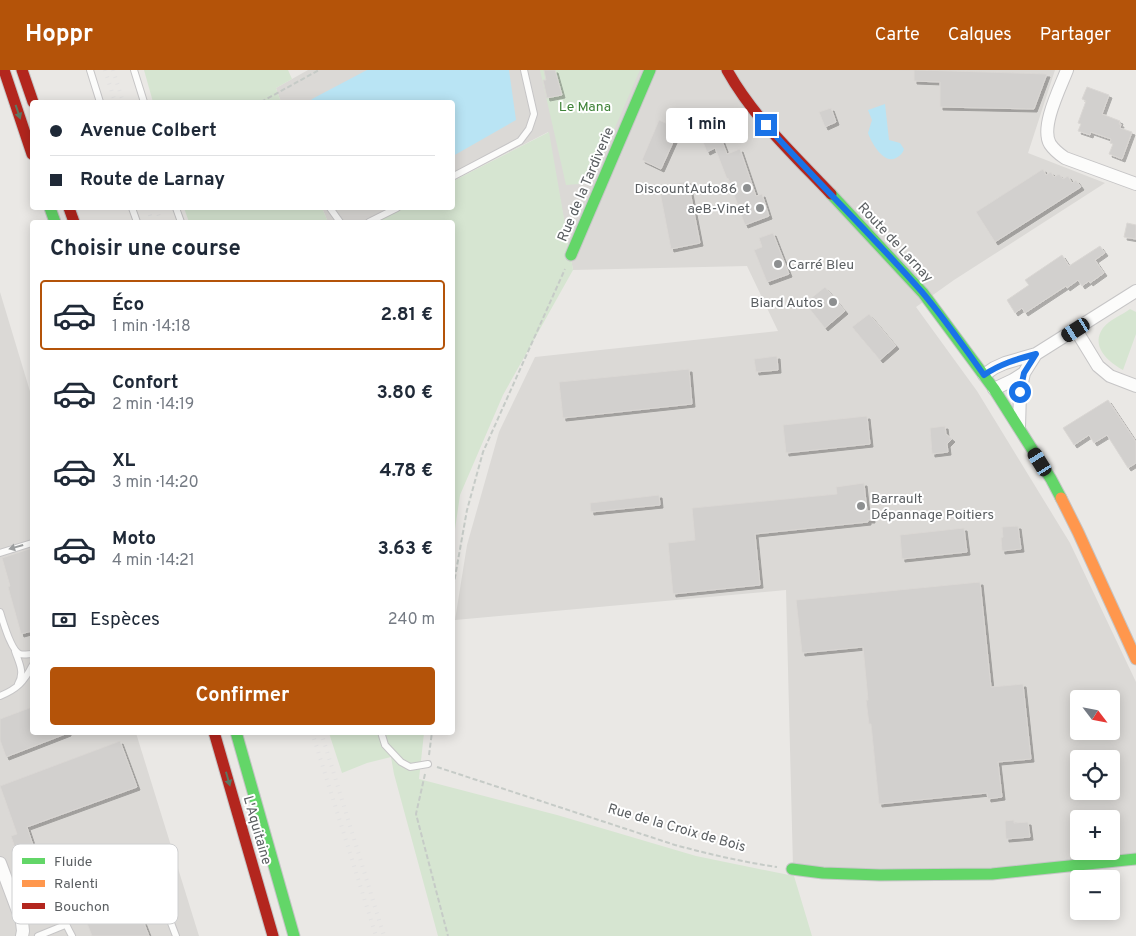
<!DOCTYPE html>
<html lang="fr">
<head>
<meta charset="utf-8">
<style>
	:root { --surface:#fff; --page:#f6f6f7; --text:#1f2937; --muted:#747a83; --line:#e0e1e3; --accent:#b45309 }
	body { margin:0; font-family:Overpass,sans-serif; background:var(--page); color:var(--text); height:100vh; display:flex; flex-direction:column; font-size:19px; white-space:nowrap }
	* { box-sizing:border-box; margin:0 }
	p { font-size:16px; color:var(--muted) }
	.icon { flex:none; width:28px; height:28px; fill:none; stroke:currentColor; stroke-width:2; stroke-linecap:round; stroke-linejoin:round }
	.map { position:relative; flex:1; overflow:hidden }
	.sheet { position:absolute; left:30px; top:150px; width:425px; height:515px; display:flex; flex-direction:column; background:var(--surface); border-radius:5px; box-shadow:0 2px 12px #0003 }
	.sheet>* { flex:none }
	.top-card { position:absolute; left:30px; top:30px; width:425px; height:110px; border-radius:5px; box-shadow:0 2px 12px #0003; display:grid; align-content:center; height:110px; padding:0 20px; background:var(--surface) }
	.needle { width:32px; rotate:122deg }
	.fabs { position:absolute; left:1070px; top:620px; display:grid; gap:10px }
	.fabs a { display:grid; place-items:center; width:50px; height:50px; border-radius:5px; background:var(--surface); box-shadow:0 2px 12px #0003; font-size:25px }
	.end { position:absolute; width:22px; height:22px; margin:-11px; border:6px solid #1a73e8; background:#fff; box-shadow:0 0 0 2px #fff }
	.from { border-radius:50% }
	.bubble { position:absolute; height:35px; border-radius:5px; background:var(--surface); box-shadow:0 2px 12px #0003; font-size:16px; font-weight:700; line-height:35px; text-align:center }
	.car { position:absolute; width:15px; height:30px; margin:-15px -8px; border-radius:6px; box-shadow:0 0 4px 1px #0007; background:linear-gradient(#222 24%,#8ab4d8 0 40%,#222 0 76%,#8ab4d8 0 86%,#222 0) }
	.top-card b { display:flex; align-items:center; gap:18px; height:48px; font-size:19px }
	.top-card b+b { border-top:1px solid var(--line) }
	.top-card i { width:12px; height:12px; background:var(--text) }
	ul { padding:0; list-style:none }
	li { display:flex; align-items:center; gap:15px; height:70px; margin:0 10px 8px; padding:0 10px; border:2px solid transparent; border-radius:5px }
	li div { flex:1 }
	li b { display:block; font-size:19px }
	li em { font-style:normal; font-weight:700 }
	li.current { border-color:var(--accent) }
	li>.icon { width:45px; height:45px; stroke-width:1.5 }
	h2 { padding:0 20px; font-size:22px; line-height:60px }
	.pay { display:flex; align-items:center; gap:12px; height:55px; padding:0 20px; font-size:19px }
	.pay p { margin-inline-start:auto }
	.button { display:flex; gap:10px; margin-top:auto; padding:10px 20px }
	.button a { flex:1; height:58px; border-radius:5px; background:var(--accent); color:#fff; font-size:20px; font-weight:700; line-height:58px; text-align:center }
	header { display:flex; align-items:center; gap:30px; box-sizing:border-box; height:70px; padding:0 25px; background:var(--accent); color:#fff }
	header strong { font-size:24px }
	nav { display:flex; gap:28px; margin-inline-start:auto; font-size:18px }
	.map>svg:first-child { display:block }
	.industrial { fill:#dbd9d6; fill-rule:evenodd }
	.green { fill:#d6e5d1 }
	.water { fill:#b9e4f4 }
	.building { fill:#d2d0ce; stroke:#dad7d4; filter:url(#shadow) }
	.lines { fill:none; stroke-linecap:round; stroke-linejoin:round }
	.lane-casing { stroke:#c6c5c6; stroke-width:8 }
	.street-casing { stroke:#c6c5c6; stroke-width:14 }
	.fast-casing { stroke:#c5c5c6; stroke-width:13 }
	.slow-casing { stroke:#c5c5c6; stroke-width:13 }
	.jam-casing { stroke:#c5c5c6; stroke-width:13 }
	.path { stroke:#c6cbc7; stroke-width:2; stroke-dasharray:5 2.5; stroke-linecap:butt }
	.lane { stroke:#fcfcfb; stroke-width:6 }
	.street { stroke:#fcfcfb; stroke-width:12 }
	.fast { stroke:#63d668; stroke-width:11 }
	.slow { stroke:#ff974d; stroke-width:11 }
	.jam { stroke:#b3261e; stroke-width:11 }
	.rail { stroke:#e2e1e1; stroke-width:4; stroke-dasharray:1 6; stroke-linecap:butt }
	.oneway { fill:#5d7763 }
	.oneway2 { fill:#9b9e9f }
	.route { stroke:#1a73e8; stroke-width:6 }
	.poi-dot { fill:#8d8f90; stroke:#fff; stroke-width:2 }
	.labels { text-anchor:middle; stroke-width:4; stroke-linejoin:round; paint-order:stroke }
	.park-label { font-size:14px; fill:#408339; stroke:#fff }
	.street-label { font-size:14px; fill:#5b5f62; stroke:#fff }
	.poi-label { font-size:14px; fill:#5b5f62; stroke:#fff; text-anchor:end }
	.key { fill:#fff; stroke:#cecfd0; stroke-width:1 }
	.key-label { font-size:14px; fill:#5b5f62 }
</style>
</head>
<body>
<header>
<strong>Hoppr</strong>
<nav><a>Carte</a><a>Calques</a><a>Partager</a></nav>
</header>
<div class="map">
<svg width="1136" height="866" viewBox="0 0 1136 866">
	<defs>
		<filter id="shadow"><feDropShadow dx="3" dy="3" stdDeviation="0" flood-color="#0004"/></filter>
	</defs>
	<rect width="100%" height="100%" fill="#eae8e5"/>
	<path class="industrial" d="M 308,0 L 1055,0 L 1028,83 L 1105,113 L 954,210 L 916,237 L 977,321 L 1070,473 L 1136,612 L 1136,784 L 1004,801 L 793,797 L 786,520 L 455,550 L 467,475 L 499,362 L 535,287 L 778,261 L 747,196 L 573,200 L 548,62 L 453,111 L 452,32 L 281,32 L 276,18 ZM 1079,629 L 1111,629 L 1111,661 L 1079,661 ZM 1079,689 L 1111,689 L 1111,721 L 1079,721 ZM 1079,749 L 1111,749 L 1111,781 L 1079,781 Z
		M 322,138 L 401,138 L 371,152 L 328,152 Z
		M 0,222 L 32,328 L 32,662 L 136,663 L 199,866 L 0,866 Z"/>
	<path class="green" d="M 144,0 L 288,0 L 292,9 L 276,18 L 281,32 L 153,32 Z
		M 540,0 L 640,0 L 591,113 L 566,115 Z
		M 549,62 L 573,200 L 503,325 L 460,425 L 453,473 L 452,152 L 371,152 L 401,138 L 452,138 L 453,111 Z
		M 184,138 L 322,138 L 328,152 L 189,152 Z
		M 1130,239 L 1136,242 L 1136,264 L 1123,300 C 1108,292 1090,276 1103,258 C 1109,250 1122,245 1130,239 Z
		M 329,663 L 424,663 L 419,709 L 557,745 L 696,786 L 794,806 L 812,866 L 438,866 L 394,704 L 391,687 L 367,693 L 342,703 Z"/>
	<path class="water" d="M 367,0 L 509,0 L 516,50 L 453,86 L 452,32 L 310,32 L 312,29 Z
		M 885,34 L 889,70 L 900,73 L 904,79 C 903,83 900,86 896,88 C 884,95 871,72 868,63 L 872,50 L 868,40 Z"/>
	<path class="building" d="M 544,0 L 555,0 L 562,25 L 547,28 L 543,10 L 546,10 Z
		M 914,0 L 952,1 L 1047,4 L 1034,39 L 940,37 L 940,12 L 914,11 Z
		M 1087,17 L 1109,25 L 1102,44 L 1120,51 L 1119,54 L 1121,54 L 1120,58 L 1132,62 L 1122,89 L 1109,84 L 1113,74 L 1110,73 L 1111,69 L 1091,62 L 1090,65 L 1078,61 L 1081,54 L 1078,53 L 1086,31 L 1082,29 Z
		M 831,38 L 836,52 L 825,57 L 819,42 Z
		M 659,50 L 679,59 L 661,99 L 642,90 Z
		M 714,50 L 727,84 L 740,79 L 756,126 L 762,124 L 769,146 L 745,155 L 728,108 L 727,109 L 715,78 L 707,82 L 697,57 Z
		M 1043,99 L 1046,105 L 1051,102 L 1054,107 L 1059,104 L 1063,109 L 1068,106 L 1072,113 L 1076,110 L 1081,117 L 995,172 L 976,142 Z
		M 688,111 L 700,173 L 671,179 L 659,117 Z
		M 1127,153 L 1136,155 L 1136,169 L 1124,167 Z
		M 773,163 L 789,204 L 767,212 L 754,180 L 762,177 L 759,168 Z
		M 1100,176 L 1105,183 L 1095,190 L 1104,203 L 1090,213 L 1089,211 L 1082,216 L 1078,210 L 1067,218 L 1066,216 L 1025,243 L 1022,238 L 1015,243 L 1007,230 L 1029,215 L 1025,210 L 1062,185 L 1069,196 Z
		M 825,217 L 845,241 L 825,258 L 805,233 Z
		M 869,244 L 896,276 L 880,290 L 852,257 Z
		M 777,286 L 778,300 L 756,302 L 754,289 Z
		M 689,299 L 692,334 L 563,348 L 559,312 Z
		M 1108,330 L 1136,372 L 1136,393 L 1128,398 L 1107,365 L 1094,373 L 1089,365 L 1074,375 L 1063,358 Z
		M 867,346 L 870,374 L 786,383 L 783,355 Z
		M 945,356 L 946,364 L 952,369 L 947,374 L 948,382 L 932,384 L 930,358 Z
		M 864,413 L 867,441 L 871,441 L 872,450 L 868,450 L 868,452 L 755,464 L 760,515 L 673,524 L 668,473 L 695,470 L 692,438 L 837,424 L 836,417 Z
		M 659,425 L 660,435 L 591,442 L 590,433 Z
		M 1018,456 L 1021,479 L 1002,481 L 1001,468 L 1003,467 L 1002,457 Z
		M 964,458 L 967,482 L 902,489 L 900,465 Z
		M 32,478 L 32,561 L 21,564 L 8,517 L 10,516 L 2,488 Z
		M 980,512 L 991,617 L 1023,614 L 1031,689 L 998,692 L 1002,727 L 988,729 L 987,723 L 879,734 L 871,654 L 869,654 L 866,630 L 868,630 L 863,577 L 802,583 L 796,530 Z
		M 32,637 L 32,662 L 68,662 L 68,663 L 6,687 L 0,670 L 0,649 Z
		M 120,671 L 137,717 L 27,757 L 33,775 L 16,781 L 11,766 L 17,764 L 0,716 Z
		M 1014,750 L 1014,753 L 1028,752 L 1030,767 L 1006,769 L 1005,751 Z
		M 130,817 L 149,866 L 92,866 L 80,836 Z"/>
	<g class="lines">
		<g class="lane-casing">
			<path id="lane" d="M 90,0 L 100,32
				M 134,0 L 144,32
				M 452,107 L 520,71 L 529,59 L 534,44 L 524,0
				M 132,138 L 137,152
				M 176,138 L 181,152
				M 330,138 L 340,152
				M 369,152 L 397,138
				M 0,483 L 32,473
				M 0,542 C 3,551 11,581 20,584 C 23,585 29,584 32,584
				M 15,581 C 19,593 25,602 18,614
				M 0,626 C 17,619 24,612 32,596
				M 381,662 L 385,675 L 401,692 L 410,697 L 428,694
				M 39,840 L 56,833 L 62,832
				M 38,866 L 65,855
				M 72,866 C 66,855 61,845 62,832 L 68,827 L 136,802 C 146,802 148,803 155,811 L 176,866"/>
		</g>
		<g class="street-casing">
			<path id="street" d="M 1067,0 C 1060,18 1040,57 1050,74 C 1054,80 1059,84 1065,88 L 1136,114
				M 1076,260 L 1098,296 L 1110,306 L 1136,316
				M 984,305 L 994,298 L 1005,293 L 1036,284 L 1136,221
				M 994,319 L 1013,310 L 1024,303 L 1036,284
				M 1019,357 L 1020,322 L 1024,303
				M 0,793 L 22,852 L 23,861 L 22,866"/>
		</g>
		<g class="fast-casing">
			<path id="fast" d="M 831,124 L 923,223 L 994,319 L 1051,409 L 1061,428
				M 50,138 L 55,152
				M 571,185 L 650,0
				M 236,662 L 294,866
				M 792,799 L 823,803 L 880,805 L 992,804 L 1136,789"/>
		</g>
		<g class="slow-casing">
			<path id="slow" d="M 1061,428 L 1078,462 L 1136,589"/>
		</g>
		<g class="jam-casing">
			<path id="jam" d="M 4,0 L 32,84
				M 22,0 L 33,32
				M 727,0 C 753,47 794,85 831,124
				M 69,138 L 74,152
				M 214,662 L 273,866"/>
		</g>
		<path class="path" d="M 261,32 L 319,0
			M 452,524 L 467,440 L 483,382 L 565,199
			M 429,685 L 432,662
			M 437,697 L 675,775 C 709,784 742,792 777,797
			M 425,704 L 416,744 L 448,866"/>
		<use href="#lane" class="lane"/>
		<use href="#street" class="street"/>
		<use href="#fast" class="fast"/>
		<use href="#slow" class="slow"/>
		<use href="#jam" class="jam"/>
		<path class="rail" d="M 105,0 L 115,32
			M 113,0 L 123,32
			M 148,138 L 152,152
			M 156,138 L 161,152
			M 312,662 L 376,866
			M 321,662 L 384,866"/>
	</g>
	<defs><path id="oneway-solid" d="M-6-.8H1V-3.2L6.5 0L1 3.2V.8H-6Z" transform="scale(1.25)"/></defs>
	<g class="oneway">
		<use href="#oneway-solid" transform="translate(18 42) rotate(71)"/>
		<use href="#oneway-solid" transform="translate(228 709) rotate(74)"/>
	</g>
	<use class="oneway2" href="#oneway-solid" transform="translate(16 477) rotate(164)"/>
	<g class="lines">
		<path class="route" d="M 766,55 C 817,112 872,165 922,222 C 944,248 964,277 984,305 C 1000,294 1017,289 1036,284 L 1024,303 L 1020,322"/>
	</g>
	<g class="poi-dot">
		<circle cx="747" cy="118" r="5"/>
		<circle cx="760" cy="138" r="5"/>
		<circle cx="778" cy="194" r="5"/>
		<circle cx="833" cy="232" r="5"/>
		<circle cx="861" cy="436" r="5"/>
	</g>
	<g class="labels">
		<g class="park-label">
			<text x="585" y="41">Le Mana</text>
		</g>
		<g class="street-label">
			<text transform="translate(585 114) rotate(-67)" y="5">Rue de la Tardiverie</text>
			<text transform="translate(896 172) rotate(47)" y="5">Route de Larnay</text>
			<text transform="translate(677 757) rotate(16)" y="5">Rue de la Croix de Bois</text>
			<text transform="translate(258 760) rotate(74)" y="5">L'Aquitaine</text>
		</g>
		<g class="poi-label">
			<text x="737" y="123">DiscountAuto86</text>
			<text x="750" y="143">aeB-Vinet</text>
			<text x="788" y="199" text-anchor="start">Carré Bleu</text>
			<text x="823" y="237">Biard Autos</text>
			<text x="871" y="433" text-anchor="start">Barrault<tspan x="871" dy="16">Dépannage Poitiers</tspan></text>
		</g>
	</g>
	<rect x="12" y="774" width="166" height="80" rx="8" class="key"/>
	<rect x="22" y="788" width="23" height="6" fill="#63d668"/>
	<rect x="22" y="810" width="23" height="7" fill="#ff974d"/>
	<rect x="22" y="833" width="23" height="6" fill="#b3261e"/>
	<g class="key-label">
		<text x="54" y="796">Fluide</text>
		<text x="54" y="818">Ralenti</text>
		<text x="54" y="841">Bouchon</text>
	</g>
</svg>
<div class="fabs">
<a><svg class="needle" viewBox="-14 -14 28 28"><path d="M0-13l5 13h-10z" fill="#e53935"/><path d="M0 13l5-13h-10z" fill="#747a83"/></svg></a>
<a><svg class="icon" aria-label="locate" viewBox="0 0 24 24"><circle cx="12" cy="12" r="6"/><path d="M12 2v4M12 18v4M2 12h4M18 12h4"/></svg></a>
<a>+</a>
<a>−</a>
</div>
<i class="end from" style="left:1020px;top:322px"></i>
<i class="end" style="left:766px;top:55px"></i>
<div class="bubble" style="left:666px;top:38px;width:82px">1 min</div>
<i class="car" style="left:1076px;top:260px;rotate:238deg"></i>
<i class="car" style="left:1040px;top:392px;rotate:328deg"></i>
<div class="top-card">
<b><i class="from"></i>Avenue Colbert</b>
<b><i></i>Route de Larnay</b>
</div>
<section class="sheet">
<h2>Choisir une course</h2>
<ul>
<li class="current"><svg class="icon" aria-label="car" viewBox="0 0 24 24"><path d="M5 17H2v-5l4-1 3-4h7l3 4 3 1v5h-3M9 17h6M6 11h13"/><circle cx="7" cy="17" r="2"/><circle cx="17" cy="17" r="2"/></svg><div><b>Éco</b><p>1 min · 14:18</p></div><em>2.81 €</em></li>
<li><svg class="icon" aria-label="car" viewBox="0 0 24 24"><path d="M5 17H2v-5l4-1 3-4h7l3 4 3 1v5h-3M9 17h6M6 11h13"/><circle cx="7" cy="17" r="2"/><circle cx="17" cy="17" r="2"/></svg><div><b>Confort</b><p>2 min · 14:19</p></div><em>3.80 €</em></li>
<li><svg class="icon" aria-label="car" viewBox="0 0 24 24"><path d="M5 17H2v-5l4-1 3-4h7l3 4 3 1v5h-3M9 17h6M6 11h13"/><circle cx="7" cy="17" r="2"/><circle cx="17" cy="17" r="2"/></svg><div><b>XL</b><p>3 min · 14:20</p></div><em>4.78 €</em></li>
<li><svg class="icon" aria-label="car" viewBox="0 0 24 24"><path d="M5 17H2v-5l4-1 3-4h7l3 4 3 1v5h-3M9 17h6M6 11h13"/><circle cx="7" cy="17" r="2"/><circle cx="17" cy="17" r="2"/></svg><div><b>Moto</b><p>4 min · 14:21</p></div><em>3.63 €</em></li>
</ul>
<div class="pay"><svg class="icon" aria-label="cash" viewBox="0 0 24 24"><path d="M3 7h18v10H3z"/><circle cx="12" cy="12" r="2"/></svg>Espèces<p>240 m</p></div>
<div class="button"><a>Confirmer</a></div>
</section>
</div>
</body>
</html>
